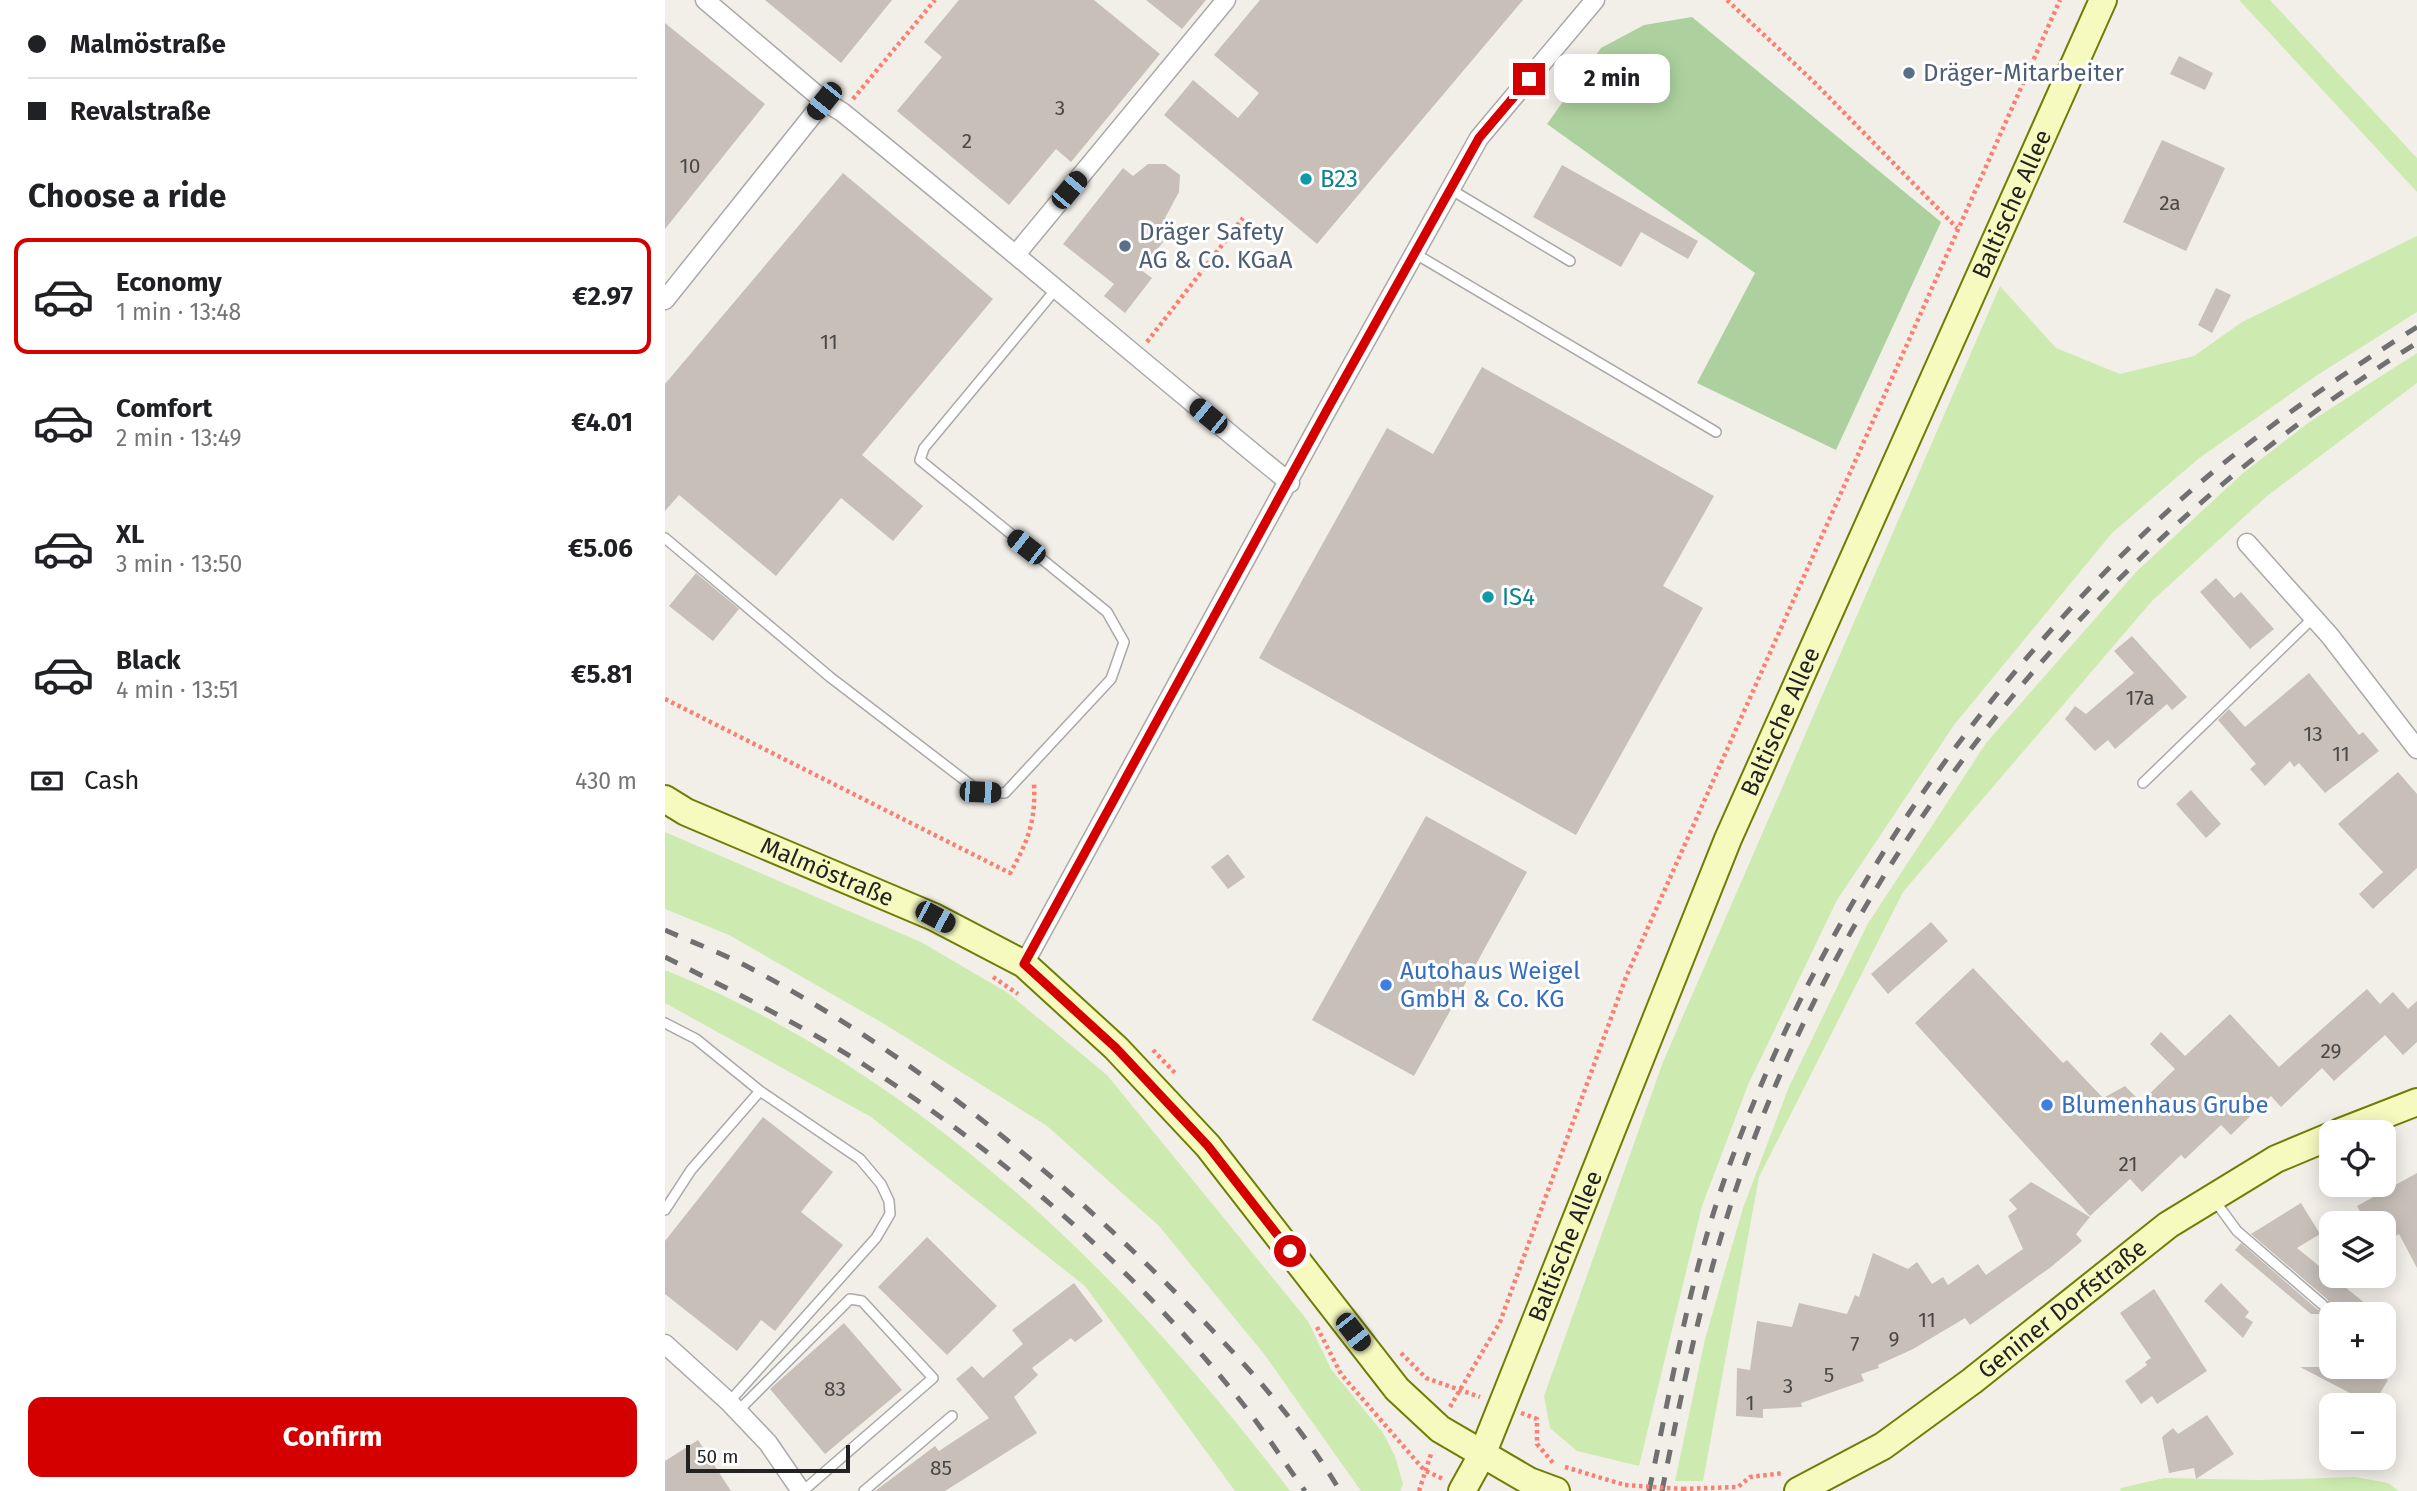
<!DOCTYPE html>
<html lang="en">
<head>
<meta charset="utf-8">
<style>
	:root { --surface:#fff; --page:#f6f6f6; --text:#202124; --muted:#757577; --line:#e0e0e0; --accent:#d40000 }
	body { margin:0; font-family:"Fira Sans",sans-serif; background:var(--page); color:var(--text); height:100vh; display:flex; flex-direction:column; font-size:26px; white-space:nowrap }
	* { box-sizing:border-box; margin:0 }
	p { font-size:23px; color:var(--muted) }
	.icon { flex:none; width:38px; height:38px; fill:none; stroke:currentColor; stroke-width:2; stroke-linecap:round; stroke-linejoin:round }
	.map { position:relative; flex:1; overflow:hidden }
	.panel { display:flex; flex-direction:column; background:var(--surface); width:665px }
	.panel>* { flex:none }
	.banner { display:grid; align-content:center; height:154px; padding:0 28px; background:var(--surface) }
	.tools { position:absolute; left:1654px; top:1120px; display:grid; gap:14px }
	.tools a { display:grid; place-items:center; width:77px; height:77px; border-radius:14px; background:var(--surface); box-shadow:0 4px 18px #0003; font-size:35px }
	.scale { position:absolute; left:21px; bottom:18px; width:164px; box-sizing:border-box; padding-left:7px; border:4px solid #222; border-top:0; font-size:19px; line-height:24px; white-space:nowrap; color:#222; -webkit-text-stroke:5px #fff; paint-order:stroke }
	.end { position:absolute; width:32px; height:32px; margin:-16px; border:9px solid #d40000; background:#fff; box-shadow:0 0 0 4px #fff }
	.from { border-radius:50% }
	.bubble { position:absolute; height:49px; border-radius:14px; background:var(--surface); box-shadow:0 4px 18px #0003; font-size:23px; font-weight:700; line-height:49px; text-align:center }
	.car { position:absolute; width:21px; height:42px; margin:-21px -10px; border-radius:9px; box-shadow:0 0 5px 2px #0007; background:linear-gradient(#222 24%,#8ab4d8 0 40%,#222 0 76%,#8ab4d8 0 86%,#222 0) }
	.banner b { display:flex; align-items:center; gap:24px; height:66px; font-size:26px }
	.banner b+b { border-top:2px solid var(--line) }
	.banner i { width:18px; height:18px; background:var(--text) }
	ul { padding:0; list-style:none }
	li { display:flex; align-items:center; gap:21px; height:116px; margin:0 14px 10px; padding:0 14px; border:4px solid transparent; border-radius:14px }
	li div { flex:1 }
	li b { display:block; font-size:26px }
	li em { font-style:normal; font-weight:700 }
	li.selected { border-color:var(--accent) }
	li>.icon { width:63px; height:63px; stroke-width:1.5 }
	h2 { padding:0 28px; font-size:32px; line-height:84px }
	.pay { display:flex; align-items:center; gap:18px; height:77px; padding:0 28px; font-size:26px }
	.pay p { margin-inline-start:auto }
	.action { display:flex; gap:14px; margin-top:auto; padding:14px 28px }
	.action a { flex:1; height:80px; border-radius:14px; background:var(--accent); color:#fff; font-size:28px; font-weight:700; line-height:80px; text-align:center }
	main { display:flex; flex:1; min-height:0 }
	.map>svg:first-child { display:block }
	.grass { fill:#cdebb0 }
	.forest { fill:#add19e }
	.building { fill:#c7bfb8 }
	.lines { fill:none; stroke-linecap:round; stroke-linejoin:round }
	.lane-casing { stroke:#a9a9a9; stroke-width:12 }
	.street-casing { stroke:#a9a9a9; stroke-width:21 }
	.secondary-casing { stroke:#707d05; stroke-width:30 }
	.path { stroke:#fa8072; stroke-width:4.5; stroke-dasharray:3.5 3.5; stroke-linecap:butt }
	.lane { stroke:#fff; stroke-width:9 }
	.street { stroke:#fff; stroke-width:18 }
	.secondary { stroke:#f7fabf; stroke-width:26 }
	.rail { stroke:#707070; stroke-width:5; stroke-dasharray:14 14; stroke-linecap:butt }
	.path-bridge { stroke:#fa8072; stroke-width:4.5; stroke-dasharray:3.5 3.5; stroke-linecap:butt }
	.route { stroke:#d40000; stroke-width:9 }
	.service-dot { fill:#5c6f8a; stroke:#fff; stroke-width:2.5 }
	.culture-dot { fill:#0f9aa8; stroke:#fff; stroke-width:2.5 }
	.shop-dot { fill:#3f7fe0; stroke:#fff; stroke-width:2.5 }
	.labels { text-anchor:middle; stroke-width:6; stroke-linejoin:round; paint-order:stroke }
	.number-label { font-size:21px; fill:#4b4948 }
	.service-label { font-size:24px; fill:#4e5e75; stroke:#fff; text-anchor:start }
	.culture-label { font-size:24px; fill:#0d838f; stroke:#fff; text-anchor:start }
	.street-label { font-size:24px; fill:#222; stroke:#fff }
	.shop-label { font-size:24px; fill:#366cbe; stroke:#fff; text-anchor:start }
</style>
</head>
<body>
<main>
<section class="panel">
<div class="banner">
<b><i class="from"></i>Malmöstraße</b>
<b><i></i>Revalstraße</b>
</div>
<h2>Choose a ride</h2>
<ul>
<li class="selected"><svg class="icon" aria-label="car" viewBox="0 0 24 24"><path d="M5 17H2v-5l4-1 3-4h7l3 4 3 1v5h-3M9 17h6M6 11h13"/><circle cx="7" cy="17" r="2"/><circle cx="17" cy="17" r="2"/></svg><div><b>Economy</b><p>1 min · 13:48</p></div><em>€2.97</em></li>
<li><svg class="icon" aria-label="car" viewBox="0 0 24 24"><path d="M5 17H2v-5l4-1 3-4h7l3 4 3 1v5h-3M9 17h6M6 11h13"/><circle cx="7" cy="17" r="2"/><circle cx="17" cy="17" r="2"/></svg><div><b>Comfort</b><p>2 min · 13:49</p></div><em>€4.01</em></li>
<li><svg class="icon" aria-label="car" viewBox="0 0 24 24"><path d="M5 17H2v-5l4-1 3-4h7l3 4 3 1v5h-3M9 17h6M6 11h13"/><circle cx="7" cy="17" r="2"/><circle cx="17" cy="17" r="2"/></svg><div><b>XL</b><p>3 min · 13:50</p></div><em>€5.06</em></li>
<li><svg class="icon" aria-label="car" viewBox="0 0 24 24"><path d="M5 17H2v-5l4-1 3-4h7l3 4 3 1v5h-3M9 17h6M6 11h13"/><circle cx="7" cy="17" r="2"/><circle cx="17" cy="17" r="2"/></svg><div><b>Black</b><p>4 min · 13:51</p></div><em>€5.81</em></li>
</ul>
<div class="pay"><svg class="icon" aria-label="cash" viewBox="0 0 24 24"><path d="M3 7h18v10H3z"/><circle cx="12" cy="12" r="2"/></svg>Cash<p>430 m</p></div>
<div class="action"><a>Confirm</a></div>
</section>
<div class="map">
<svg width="1752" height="1491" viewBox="0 0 1752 1491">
	<rect width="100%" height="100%" fill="#f2efe9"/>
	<path class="grass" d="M 1574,0 L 1605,0 L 1752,158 L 1752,192 Z
		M 1752,236 L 1752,312 L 1651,376 L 1533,459 L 1447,533 L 1289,725 L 1172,900 L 1083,1085 L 1037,1206 L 974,1466 L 912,1451 L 885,1428 L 879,1396 L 998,1062 L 1335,286 L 1391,348 L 1455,374 L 1529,356 L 1577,322 Z
		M 1752,353 L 1752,383 L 1602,496 L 1487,601 L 1238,892 L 1094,1177 L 1038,1481 L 1010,1481 L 1040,1339 L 1078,1208 L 1123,1089 L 1202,925 L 1321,743 L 1471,572 L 1578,473 L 1643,423 Z
		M 0,832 L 256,942 L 343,993 L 442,1075 L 643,1321 L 666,1369 L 718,1433 L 730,1456 L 738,1484 L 735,1491 L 696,1491 L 599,1354 L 494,1226 L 382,1126 L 221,1025 L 64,935 L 0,909 Z
		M 0,970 C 254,1073 462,1276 625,1491 L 570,1491 L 420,1286 L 206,1117 L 0,1003 Z
		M 1690,1477 L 1723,1483 L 1734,1491 L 1455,1491 L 1456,1488 L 1499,1478 L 1595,1480 Z"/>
	<path class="forest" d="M 1027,17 L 1276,222 L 1171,450 L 1032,383 L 1090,273 L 882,124 L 936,48 L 979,25 Z"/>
	<path class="building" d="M 100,0 L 227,0 L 176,63 Z
		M 294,0 L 429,0 L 495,54 L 406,162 L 391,149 L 344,205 L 232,111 L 277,57 L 259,42 Z
		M 481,0 L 541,0 L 517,29 Z
		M 595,0 L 858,0 L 652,244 L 499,115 L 528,80 L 573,118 L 594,93 L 549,55 Z
		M 0,23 L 100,104 L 0,229 Z
		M 1514,56 L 1548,73 L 1540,90 L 1505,74 Z
		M 1497,140 L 1560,168 L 1521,251 L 1458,222 Z
		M 483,164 L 500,164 L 515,175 L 514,192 L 500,218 L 510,227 L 476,270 L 487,278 L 460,313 L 439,296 L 449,284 L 398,244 L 458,168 L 468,176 Z
		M 897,165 L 1033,241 L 1023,259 L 976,232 L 956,267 L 868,217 Z
		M 178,173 L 328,299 L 197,455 L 258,506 L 228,541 L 176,498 L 111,576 L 14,495 L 0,511 L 0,384 Z
		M 1551,288 L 1566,295 L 1547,333 L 1533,325 Z
		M 817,367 L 1049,496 L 998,586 L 1038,608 L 911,835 L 594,658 L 722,428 L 768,454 Z
		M 31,573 L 74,609 L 48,641 L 4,606 Z
		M 1551,578 L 1569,598 L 1576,592 L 1609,629 L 1585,649 L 1535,592 Z
		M 1467,636 L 1522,697 L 1507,710 L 1502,704 L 1450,749 L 1443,740 L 1430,751 L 1400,719 L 1410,706 L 1421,714 L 1469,673 L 1449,651 Z
		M 1644,673 L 1694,735 L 1698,732 L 1714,751 L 1660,793 L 1634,763 L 1629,767 L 1625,761 L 1600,786 L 1585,769 L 1591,764 L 1553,720 L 1564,709 L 1580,727 Z
		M 1733,772 L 1752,794 L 1752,868 L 1708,909 L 1694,894 L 1718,872 L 1673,824 Z
		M 1526,790 L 1556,824 L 1541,838 L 1511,804 Z
		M 761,816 L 862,872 L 749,1076 L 647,1020 Z
		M 563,854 L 580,877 L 563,889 L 546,867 Z
		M 1266,922 L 1283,941 L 1223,994 L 1206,974 Z
		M 1308,968 L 1398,1063 L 1402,1060 L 1438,1098 L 1460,1086 L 1476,1102 L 1510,1069 L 1485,1044 L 1496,1032 L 1520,1056 L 1565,1014 L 1614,1067 L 1702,989 L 1715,1004 L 1728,992 L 1743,1009 L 1752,1001 L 1752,1042 L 1738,1055 L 1720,1035 L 1669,1081 L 1657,1068 L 1616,1107 L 1606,1096 L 1566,1135 L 1556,1125 L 1520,1159 L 1516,1155 L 1477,1192 L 1465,1179 L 1425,1216 L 1250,1023 Z
		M 98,1117 L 168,1172 L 136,1212 L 178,1245 L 110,1331 L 96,1320 L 72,1351 L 0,1294 L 0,1241 Z
		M 1752,1173 L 1752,1268 L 1734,1234 L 1718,1243 L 1718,1223 L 1701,1223 L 1692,1206 Z
		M 1366,1182 L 1425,1217 L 1411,1234 L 1417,1241 L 1386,1267 L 1305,1325 L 1300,1318 L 1248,1349 L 1213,1365 L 1214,1368 L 1196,1374 L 1199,1381 L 1136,1403 L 1137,1407 L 1098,1409 L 1098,1418 L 1071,1416 L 1072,1368 L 1085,1370 L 1092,1321 L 1127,1327 L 1134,1303 L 1182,1314 L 1190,1295 L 1194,1297 L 1208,1253 L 1243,1269 L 1252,1262 L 1267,1284 L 1278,1277 L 1283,1285 L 1313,1264 L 1321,1275 L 1358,1249 L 1343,1216 L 1352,1209 L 1344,1200 Z
		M 1636,1203 L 1655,1234 L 1632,1248 L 1701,1304 L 1694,1314 L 1646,1314 L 1570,1250 L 1576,1243 L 1653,1310 L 1663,1310 L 1663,1300 L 1586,1234 Z
		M 262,1237 L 332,1306 L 282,1355 L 213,1287 Z
		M 409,1283 L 438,1321 L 410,1342 L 406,1338 L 367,1368 L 373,1375 L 349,1397 L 372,1433 L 280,1491 L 210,1491 L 270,1446 L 274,1451 L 324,1418 L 291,1379 L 307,1366 L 318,1378 L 358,1344 L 347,1330 Z
		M 1556,1283 L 1584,1312 L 1580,1317 L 1588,1322 L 1578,1338 L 1539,1301 Z
		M 1489,1289 L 1542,1371 L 1492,1404 L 1487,1396 L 1476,1404 L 1460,1381 L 1482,1365 L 1480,1362 L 1486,1358 L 1455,1313 Z
		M 179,1323 L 237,1390 L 160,1454 L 105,1389 Z
		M 1635,1367 L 1699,1367 L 1723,1380 L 1708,1405 Z
		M 1542,1415 L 1569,1454 L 1531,1479 L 1529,1468 L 1504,1473 L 1497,1437 L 1508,1428 L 1513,1434 Z
		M 33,1440 L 66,1491 L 0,1491 L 0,1461 Z"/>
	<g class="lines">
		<g class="lane-casing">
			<path id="lane" d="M 785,189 L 905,261
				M 749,253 L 1051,432
				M 0,538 L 165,677 L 315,792 L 340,793 L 446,679 L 459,642 L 442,612 L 255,460 L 259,448 L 391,289
				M 1478,783 L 1649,617
				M 0,1023 L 31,1039 L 95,1091 L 195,1159 L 216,1184 L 224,1201 L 225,1214 L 211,1238 L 64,1402
				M 1550,1201 L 1572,1231 L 1658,1305
				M 0,1210 L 26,1170 L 95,1091
				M 73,1411 L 185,1299 L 197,1301 L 268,1378 L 138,1491
				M 199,1491 L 287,1416"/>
		</g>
		<g class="street-casing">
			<path id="street" d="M 40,0 L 159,101 L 177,112 C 328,234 474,360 625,483
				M 352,253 L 561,0
				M 0,300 L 159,101
				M 1582,543 L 1665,636 L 1752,749
				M 359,964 L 662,410 L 814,138 L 930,0
				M 0,1344 L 64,1402 L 103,1443 L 136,1491"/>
		</g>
		<g class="secondary-casing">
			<g id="secondary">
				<path id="s1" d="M 0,799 L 21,812 L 269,917 L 359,964 L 451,1048 L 543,1146 L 732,1389 L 775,1429 L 864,1481 L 891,1491"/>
				<path d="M 1675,1132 L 1752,1102"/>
				<path id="s2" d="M 797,1491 L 817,1455 L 1063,839 L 1438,0"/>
				<path id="s3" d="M 1133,1491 L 1218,1446 L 1307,1381 L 1503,1225 L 1611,1159 L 1666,1136"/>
			</g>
		</g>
		<path class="path" d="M 1062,0 L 1151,84 L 1292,228
			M 188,99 L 270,0
			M 482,342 L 578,218
			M 0,699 L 345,873 C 363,842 371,820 369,784
			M 328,977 L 353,994
			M 488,1050 L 511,1074
			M 652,1327 L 676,1374 L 759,1470 L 778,1479
			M 736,1353 L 761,1378 L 815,1397
			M 785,1407 L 835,1322 L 961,977 L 1395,0
			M 856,1413 L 872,1419 L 872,1444 L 889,1464
			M 900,1467 L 960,1485
			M 1018,1489 L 1073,1487 L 1085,1477 L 1119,1473
			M 754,1491 L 767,1451"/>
		<use href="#lane" class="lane"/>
		<use href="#street" class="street"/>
		<use href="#secondary" class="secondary"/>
		<path class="rail" d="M 0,930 C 29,943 59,954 87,969 C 247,1054 391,1172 518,1300 C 576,1359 633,1420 675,1491
			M 0,957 C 67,991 137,1025 201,1066 C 342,1157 473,1272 578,1404 C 600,1432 619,1462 640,1491
			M 984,1491 C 1007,1383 1024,1280 1061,1175 C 1149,927 1300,702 1491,522 C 1570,448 1660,385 1752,327
			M 997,1491 C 1018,1385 1039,1282 1074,1180 C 1195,832 1441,536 1752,343"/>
		<path class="path-bridge" d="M 960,1485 L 1018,1489"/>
	</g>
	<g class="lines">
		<path class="route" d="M 625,1251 L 543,1146 L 451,1048 L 359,964 L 662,410 L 814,138 L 864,79"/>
	</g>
	<g class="service-dot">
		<circle cx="1244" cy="73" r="7"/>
		<circle cx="460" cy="246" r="7"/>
	</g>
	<g class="culture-dot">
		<circle cx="641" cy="179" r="7"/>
		<circle cx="823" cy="597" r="7"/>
	</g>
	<g class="shop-dot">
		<circle cx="721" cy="985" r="7"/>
		<circle cx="1382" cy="1105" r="7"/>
	</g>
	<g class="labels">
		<g class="number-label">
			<text x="395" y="115">3</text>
			<text x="302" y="148">2</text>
			<text x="25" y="173">10</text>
			<text x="1505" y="210">2a</text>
			<text x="164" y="349">11</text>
			<text x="1475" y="705">17a</text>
			<text x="1648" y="741">13</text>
			<text x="1676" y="761">11</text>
			<text x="1666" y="1058">29</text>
			<text x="1463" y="1171">21</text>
			<text x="1262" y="1327">11</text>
			<text x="1229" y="1346">9</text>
			<text x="1190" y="1351">7</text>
			<text x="1164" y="1382">5</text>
			<text x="1123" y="1393">3</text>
			<text x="170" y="1396">83</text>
			<text x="1085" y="1410">1</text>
			<text x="276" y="1475">85</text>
		</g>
		<g class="service-label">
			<text x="1258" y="81">Dräger-Mitarbeiter</text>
			<text x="474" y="240">Dräger Safety<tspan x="474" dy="28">AG &amp; Co. KGaA</tspan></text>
		</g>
		<g class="culture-label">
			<text x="655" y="187">B23</text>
			<text x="837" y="605">IS4</text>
		</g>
		<g class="street-label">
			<text dy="8" stroke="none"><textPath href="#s2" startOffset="1400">Baltische Allee</textPath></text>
			<text dy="8" stroke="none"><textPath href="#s2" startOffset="833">Baltische Allee</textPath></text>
			<text dy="8" stroke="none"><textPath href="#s1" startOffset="178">Malmöstraße</textPath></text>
			<text dy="8" stroke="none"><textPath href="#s2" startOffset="266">Baltische Allee</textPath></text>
			<text dy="8" stroke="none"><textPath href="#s3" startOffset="322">Geniner Dorfstraße</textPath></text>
		</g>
		<g class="shop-label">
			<text x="735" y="979">Autohaus Weigel<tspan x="735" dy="28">GmbH &amp; Co. KG</tspan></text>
			<text x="1396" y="1113">Blumenhaus Grube</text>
		</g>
	</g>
</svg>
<div class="tools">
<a><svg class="icon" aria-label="locate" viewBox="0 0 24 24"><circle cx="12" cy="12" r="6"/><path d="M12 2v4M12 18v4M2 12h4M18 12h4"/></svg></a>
<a><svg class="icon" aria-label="layers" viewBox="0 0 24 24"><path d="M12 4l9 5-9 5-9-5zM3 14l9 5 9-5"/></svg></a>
<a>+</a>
<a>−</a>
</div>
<div class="scale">50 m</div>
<i class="end from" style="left:625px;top:1251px"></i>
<i class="end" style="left:864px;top:79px"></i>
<div class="bubble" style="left:889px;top:54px;width:116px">2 min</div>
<i class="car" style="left:159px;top:101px;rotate:219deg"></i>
<i class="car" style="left:404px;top:190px;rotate:40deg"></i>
<i class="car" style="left:543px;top:416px;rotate:309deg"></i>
<i class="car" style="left:361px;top:547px;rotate:308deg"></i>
<i class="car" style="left:315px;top:792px;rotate:92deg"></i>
<i class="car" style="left:270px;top:917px;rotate:118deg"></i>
<i class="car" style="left:688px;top:1332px;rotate:142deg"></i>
</div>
</main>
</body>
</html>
